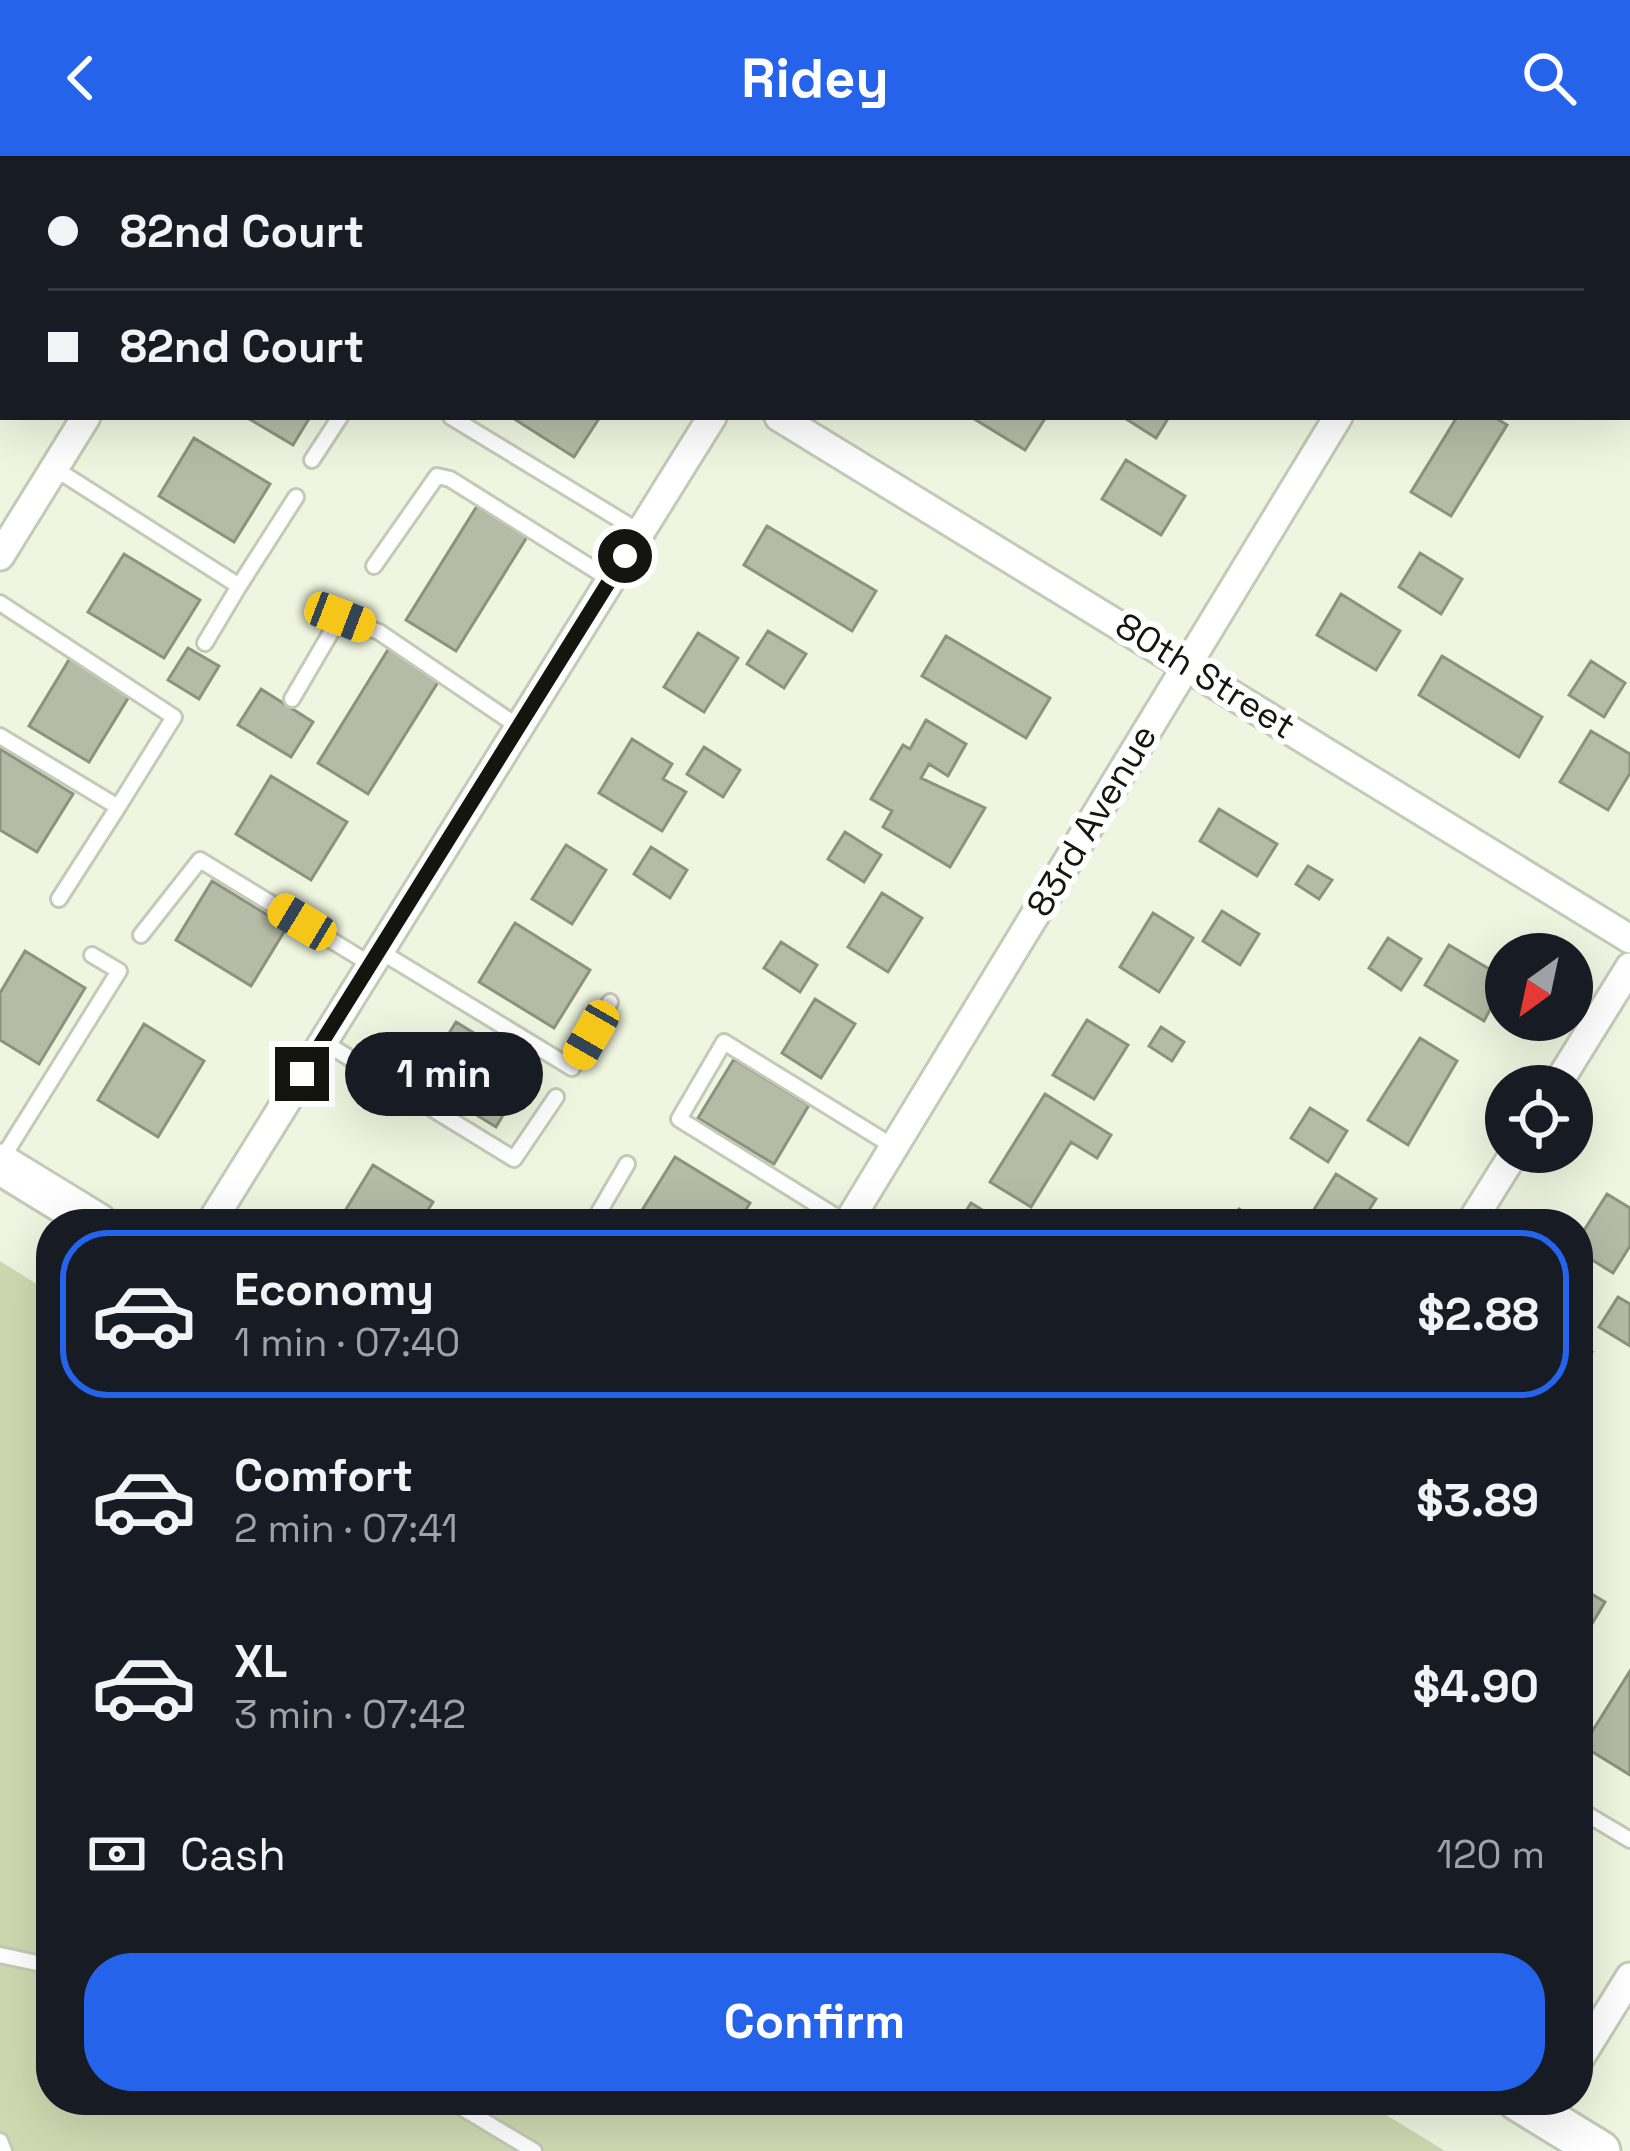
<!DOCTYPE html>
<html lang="en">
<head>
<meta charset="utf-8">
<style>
	:root { --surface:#171b24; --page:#20242c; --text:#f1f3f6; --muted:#9ea1a6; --line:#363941; --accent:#2563eb }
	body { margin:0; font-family:"Space Grotesk",sans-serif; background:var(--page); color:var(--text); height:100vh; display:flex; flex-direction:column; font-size:45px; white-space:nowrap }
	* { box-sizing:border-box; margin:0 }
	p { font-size:39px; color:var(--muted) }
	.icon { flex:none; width:66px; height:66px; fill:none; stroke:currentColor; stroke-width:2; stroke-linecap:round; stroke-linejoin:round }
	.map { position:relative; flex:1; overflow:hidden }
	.side { position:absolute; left:36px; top:1053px; width:1557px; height:906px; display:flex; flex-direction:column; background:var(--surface); border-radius:48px; box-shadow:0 12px 48px #0002 }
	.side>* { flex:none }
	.hud { position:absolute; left:0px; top:0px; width:1632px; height:264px; box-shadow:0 12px 48px #0002; display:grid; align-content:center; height:264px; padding:0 48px; background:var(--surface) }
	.needle { width:78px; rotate:213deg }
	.tools { position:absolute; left:1485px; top:777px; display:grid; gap:24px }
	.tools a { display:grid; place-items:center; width:108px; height:108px; border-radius:50%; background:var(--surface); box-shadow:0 12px 48px #0002; font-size:60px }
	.end { position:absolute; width:54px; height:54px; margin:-27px; border:15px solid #13150e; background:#fff; box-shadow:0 0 0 6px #fff }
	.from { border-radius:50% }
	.bubble { position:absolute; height:84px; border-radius:42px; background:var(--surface); box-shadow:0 12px 48px #0002; font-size:39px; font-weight:600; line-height:84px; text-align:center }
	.car { position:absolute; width:36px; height:72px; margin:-36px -18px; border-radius:15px; box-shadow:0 0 9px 3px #0007; background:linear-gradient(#f5c518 24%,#345 0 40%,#f5c518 0 76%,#345 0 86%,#f5c518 0) }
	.hud b { display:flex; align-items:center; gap:42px; height:114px; font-size:45px }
	.hud b+b { border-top:3px solid var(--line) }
	.hud i { width:30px; height:30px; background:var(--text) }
	ul { padding:21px 0 0; list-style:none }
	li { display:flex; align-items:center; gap:36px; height:168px; margin:0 24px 18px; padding:0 24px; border:6px solid transparent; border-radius:48px }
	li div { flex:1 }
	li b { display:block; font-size:45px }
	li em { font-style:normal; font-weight:600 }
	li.current { border-color:var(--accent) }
	li>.icon { width:108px; height:108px; stroke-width:1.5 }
	.pay { display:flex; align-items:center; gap:30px; height:132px; padding:0 48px; font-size:45px }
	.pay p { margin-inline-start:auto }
	.primary-button { display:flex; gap:24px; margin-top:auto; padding:24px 48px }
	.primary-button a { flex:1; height:138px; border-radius:48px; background:var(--accent); color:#fff; font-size:48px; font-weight:600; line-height:138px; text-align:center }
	header { display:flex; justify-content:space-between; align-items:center; height:156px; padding:0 48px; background:var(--accent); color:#fff; font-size:54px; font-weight:600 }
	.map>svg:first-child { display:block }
	.green { fill:#cfd9b1 }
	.building { fill:#b5bba6; stroke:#8d927e; stroke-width:3 }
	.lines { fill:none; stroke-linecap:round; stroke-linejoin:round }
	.lane-casing { stroke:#c4cab5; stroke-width:20 }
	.street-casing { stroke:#c4cab5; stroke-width:33 }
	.secondary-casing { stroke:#c4cab5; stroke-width:45 }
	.lane { stroke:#fff; stroke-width:14 }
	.street { stroke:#fff; stroke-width:27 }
	.secondary { stroke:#fff; stroke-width:39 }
	.route { stroke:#13150e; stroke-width:15 }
	.labels { text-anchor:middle; stroke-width:12; stroke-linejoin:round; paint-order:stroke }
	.street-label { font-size:36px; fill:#13150e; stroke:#fff }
</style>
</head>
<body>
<header><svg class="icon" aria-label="back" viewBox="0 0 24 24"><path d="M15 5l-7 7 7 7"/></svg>Ridey<svg class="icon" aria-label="search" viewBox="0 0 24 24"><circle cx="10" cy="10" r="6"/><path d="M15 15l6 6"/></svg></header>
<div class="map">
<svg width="1630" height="1995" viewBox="0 0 1630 1995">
	<rect width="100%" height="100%" fill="#eff5e0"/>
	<path class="green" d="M 0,1105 L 51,1137 L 51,1944 L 1362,1944 L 1445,1995 L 0,1995 Z"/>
	<path class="building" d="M 106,0 L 151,0 L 156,3 L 111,3 Z
		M 543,0 L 632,0 L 635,2 L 548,3 Z
		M 694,0 L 749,0 L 747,3 Z
		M 246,261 L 310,261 L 293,289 Z
		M 511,261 L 600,261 L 574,301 Z
		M 971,261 L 1046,261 L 1025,294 Z
		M 1123,261 L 1169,261 L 1156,282 Z
		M 1457,261 L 1494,261 L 1507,269 L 1451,360 L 1411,336 Z
		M 194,282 L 270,328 L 234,386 L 159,340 Z
		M 1126,304 L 1185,340 L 1161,379 L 1102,343 Z
		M 477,350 L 527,381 L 456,495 L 406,464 Z
		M 767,370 L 876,435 L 852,475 L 744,409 Z
		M 1420,397 L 1462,423 L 1441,458 L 1399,431 Z
		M 124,398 L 200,444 L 164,502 L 88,456 Z
		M 1341,438 L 1400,475 L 1376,514 L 1317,479 Z
		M 768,475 L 806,498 L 784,532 L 747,508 Z
		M 698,477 L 738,502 L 704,556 L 664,531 Z
		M 946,480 L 1050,542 L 1026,582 L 922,520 Z
		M 188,492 L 219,510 L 199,543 L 168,524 Z
		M 389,492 L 440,523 L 368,638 L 318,607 Z
		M 1442,500 L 1542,561 L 1519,601 L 1419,539 Z
		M 70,502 L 130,539 L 89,606 L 29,570 Z
		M 1591,505 L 1625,527 L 1604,561 L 1569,539 Z
		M 261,533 L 313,566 L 291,601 L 238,569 Z
		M 926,564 L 966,588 L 948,620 L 929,608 L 921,622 L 985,652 L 950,711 L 883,671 L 892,655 L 871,643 L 903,589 L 910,593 Z
		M 1591,575 L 1630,598 L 1630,617 L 1608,654 L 1560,626 Z
		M 632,583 L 672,608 L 663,623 L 686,636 L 662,675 L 599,637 Z
		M 704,591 L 740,614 L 723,641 L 687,618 Z
		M 0,593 L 73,638 L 37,696 L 0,674 Z
		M 271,620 L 347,666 L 311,724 L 236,678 Z
		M 1219,653 L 1277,688 L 1257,720 L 1200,685 Z
		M 845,676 L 881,699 L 864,726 L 828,703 Z
		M 566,689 L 606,714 L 572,768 L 532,743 Z
		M 651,691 L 687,714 L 670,742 L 634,718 Z
		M 1308,710 L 1332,724 L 1319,743 L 1296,728 Z
		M 212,725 L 287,771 L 251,830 L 176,784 Z
		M 882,737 L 922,762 L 888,816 L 848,791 Z
		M 1222,755 L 1259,778 L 1240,809 L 1203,785 Z
		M 1153,757 L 1193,782 L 1159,836 L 1120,811 Z
		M 515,767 L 590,814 L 554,872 L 479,826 Z
		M 1388,782 L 1421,803 L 1401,834 L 1369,812 Z
		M 781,786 L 817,809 L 800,836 L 764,812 Z
		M 1449,789 L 1506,823 L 1484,865 L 1425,829 Z
		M 25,795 L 85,832 L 39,908 L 0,884 L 0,837 Z
		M 815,843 L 855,868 L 821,922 L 782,897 Z
		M 1087,864 L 1128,889 L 1094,943 L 1053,919 Z
		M 456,866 L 531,912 L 496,971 L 420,924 Z
		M 144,868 L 204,905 L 158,981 L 98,944 Z
		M 1161,871 L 1184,886 L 1172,905 L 1149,890 Z
		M 1420,882 L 1457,905 L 1408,989 L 1368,964 Z
		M 734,903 L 809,949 L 774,1008 L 698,962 Z
		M 1045,938 L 1111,979 L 1097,1002 L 1071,986 L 1031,1051 L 990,1026 Z
		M 1310,952 L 1347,975 L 1328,1006 L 1291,982 Z
		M 675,1001 L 750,1047 L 737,1068 L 653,1068 L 639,1059 Z
		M 373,1009 L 433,1046 L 419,1068 L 337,1068 Z
		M 1336,1018 L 1376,1043 L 1360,1068 L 1305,1068 Z
		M 1607,1038 L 1630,1052 L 1630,1090 L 1613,1117 L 1578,1095 L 1578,1084 Z
		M 971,1047 L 1005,1068 L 958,1068 Z
		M 1239,1053 L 1262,1068 L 1229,1068 Z
		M 1618,1141 L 1630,1148 L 1630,1190 L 1599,1171 Z
		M 1578,1188 L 1592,1196 L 1578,1218 Z
		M 1578,1264 L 1591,1272 L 1578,1292 Z
		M 1578,1430 L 1605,1446 L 1578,1491 Z
		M 1630,1515 L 1630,1619 L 1583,1590 Z"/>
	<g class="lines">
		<g class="lane-casing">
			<path id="lane" d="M 451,261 L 640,376
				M 312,304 L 340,261
				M 54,312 L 239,430 L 205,487
				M 374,410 L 437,320 L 450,323 L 611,424
				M 239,430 L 296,341
				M 0,447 L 174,561 L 118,651
				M 292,543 L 340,461 L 379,476 L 516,569
				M 0,580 L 118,651 L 59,743
				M 141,779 L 200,704 L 370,808
				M 378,794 L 572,912 L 610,846
				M 322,885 L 514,1003 L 556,941
				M 0,1006 L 119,815 L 92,799
				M 592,1068 L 627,1008
				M 848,1068 L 679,963 L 724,886 L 894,991
				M 1578,1653 L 1630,1684
				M 0,1799 L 51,1810
				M 449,1944 L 534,1995
				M 0,1985 L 4,1995"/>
		</g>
		<g class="street-casing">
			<path id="street" d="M 349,0 L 354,3
				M 247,3 L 249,0
				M 869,3 L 871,0
				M 1498,3 L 1500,0
				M 779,261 L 1630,783
				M 0,400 L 86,261
				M 1556,930 L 1630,811
				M 210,1068 L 712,261
				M 847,1068 L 1338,261
				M 1470,1068 L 1515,996
				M 1578,1905 L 1630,1821"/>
		</g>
		<g class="secondary-casing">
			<path id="secondary" d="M 0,1008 L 98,1068
				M 1517,1944 L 1600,1995"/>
		</g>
		<use href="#lane" class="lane"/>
		<use href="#street" class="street"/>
		<use href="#secondary" class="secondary"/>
	</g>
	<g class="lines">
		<path class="route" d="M 302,918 L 625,400"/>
	</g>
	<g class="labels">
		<g class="street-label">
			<text transform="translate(1206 519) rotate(32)" y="13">80th Street</text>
			<text transform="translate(1091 664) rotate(-59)" y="13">83rd Avenue</text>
		</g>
	</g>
</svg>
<div class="tools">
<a><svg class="needle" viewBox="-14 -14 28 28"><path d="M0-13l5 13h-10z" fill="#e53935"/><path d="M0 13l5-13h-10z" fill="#9ea1a6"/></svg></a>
<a><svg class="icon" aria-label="locate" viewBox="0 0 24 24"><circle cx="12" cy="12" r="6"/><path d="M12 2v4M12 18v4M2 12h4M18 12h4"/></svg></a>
</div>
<i class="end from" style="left:625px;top:400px"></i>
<i class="end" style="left:302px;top:918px"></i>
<div class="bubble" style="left:345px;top:876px;width:198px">1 min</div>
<i class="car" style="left:340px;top:461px;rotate:111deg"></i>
<i class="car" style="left:302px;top:766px;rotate:301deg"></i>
<i class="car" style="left:591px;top:879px;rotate:210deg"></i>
<div class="hud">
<b><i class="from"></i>82nd Court</b>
<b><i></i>82nd Court</b>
</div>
<section class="side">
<ul>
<li class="current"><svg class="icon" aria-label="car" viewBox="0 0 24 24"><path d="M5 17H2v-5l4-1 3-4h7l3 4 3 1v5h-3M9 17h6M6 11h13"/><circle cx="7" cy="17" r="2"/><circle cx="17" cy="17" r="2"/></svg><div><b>Economy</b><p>1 min · 07:40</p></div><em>$2.88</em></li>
<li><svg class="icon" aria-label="car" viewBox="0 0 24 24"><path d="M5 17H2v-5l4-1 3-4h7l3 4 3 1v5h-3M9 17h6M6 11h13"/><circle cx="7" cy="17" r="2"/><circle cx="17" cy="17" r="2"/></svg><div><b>Comfort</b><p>2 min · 07:41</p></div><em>$3.89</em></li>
<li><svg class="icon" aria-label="car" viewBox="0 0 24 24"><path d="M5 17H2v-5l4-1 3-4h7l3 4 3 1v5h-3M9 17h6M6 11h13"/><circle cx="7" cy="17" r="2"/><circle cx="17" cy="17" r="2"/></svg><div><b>XL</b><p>3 min · 07:42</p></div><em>$4.90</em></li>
</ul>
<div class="pay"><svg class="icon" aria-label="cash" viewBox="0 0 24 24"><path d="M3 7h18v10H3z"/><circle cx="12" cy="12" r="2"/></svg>Cash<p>120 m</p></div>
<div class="primary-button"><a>Confirm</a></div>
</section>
</div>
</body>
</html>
